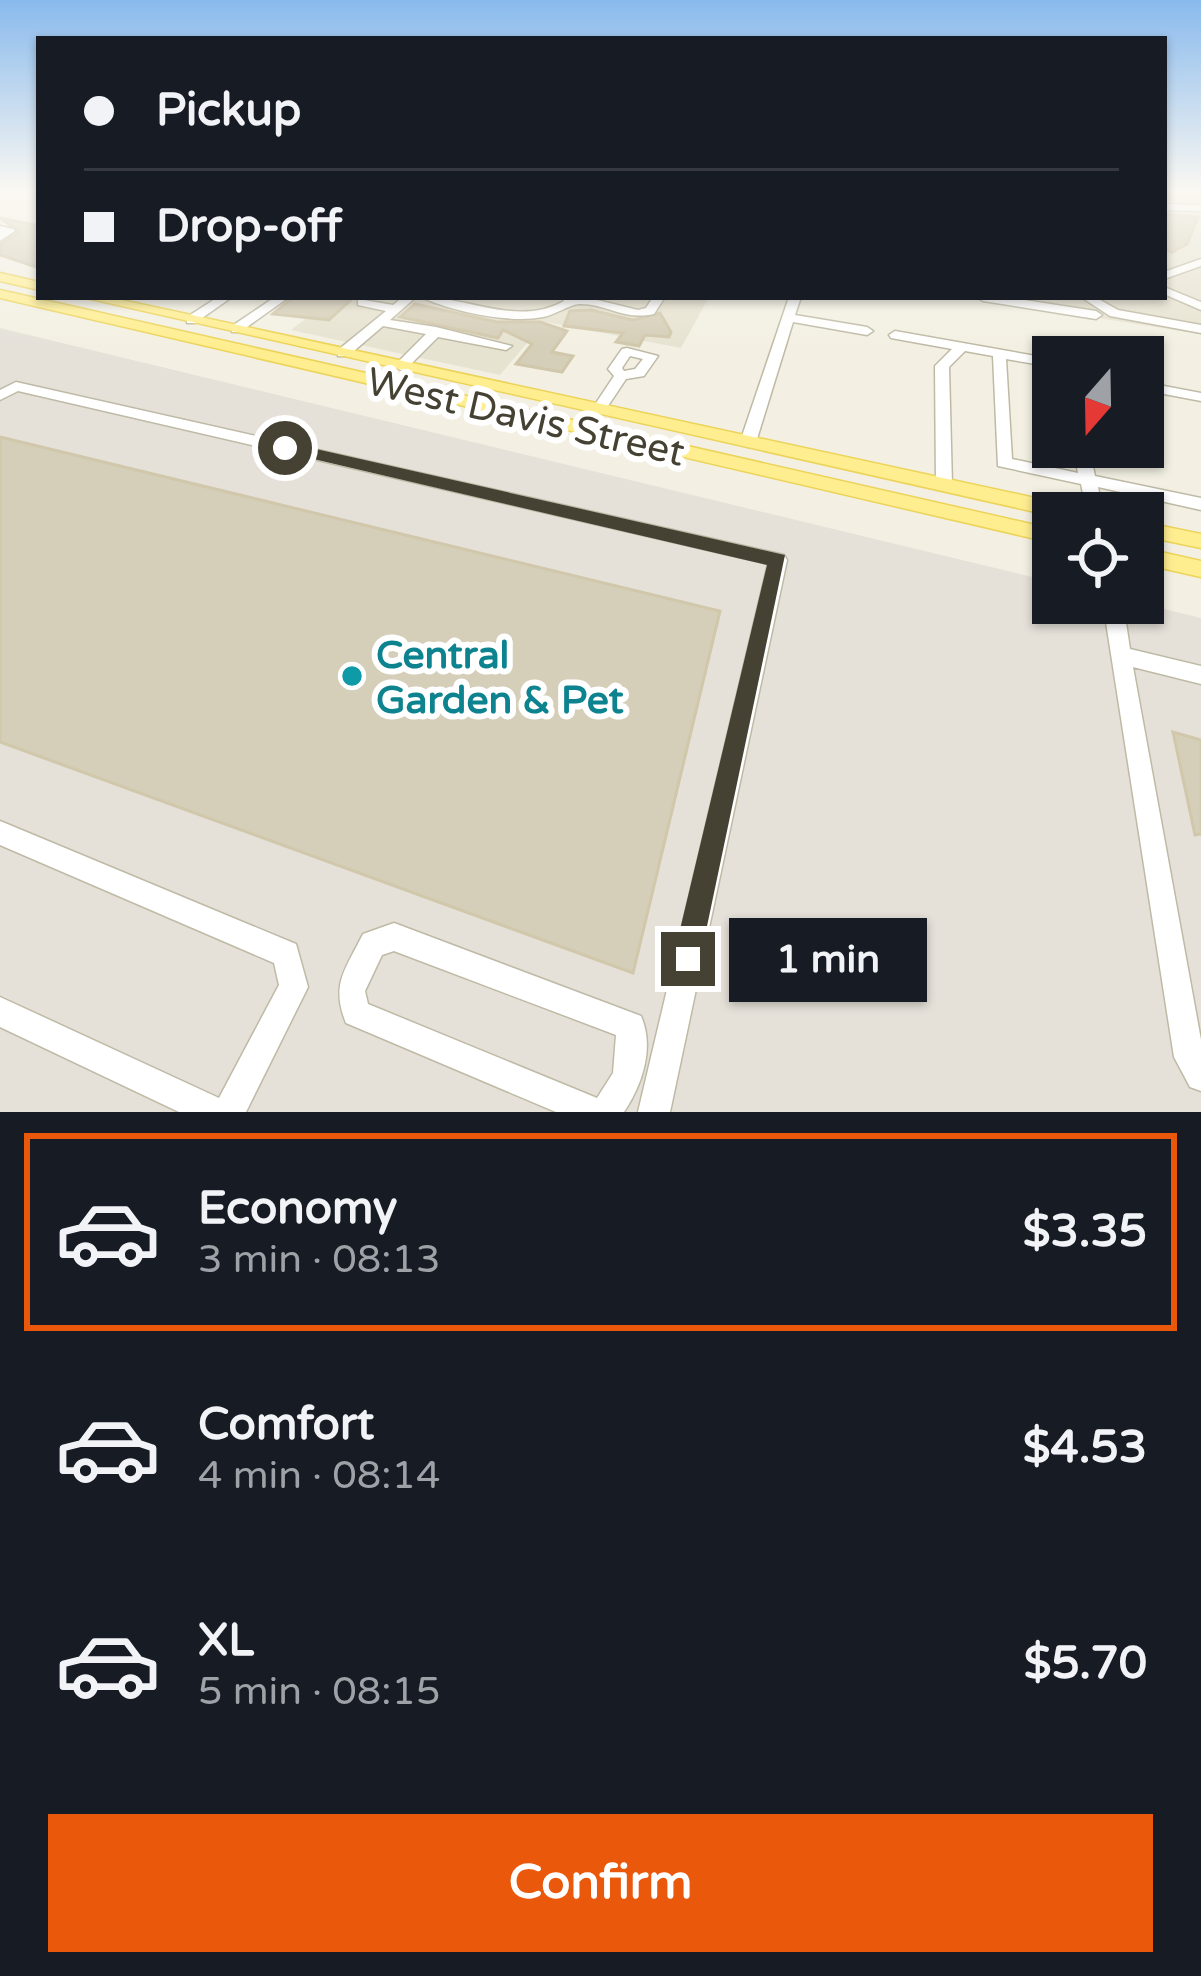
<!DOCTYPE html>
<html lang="en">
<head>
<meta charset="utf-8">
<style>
	:root { --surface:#171b24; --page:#20242c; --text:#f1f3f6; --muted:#9ea1a6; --line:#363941; --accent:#ea580c }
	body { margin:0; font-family:"Varela Round",sans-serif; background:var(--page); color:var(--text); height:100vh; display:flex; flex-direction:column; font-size:45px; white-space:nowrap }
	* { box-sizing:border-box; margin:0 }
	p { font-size:39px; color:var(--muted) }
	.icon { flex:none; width:66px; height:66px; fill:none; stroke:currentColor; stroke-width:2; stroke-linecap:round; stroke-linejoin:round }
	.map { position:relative; height:1112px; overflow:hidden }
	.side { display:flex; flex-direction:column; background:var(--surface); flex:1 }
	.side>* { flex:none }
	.banner { position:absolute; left:36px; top:36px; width:1131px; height:264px; border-radius:0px; box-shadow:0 3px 9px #0004; display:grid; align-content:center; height:264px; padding:0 48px; background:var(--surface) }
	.needle { width:78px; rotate:200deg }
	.fabs { position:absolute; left:1032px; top:336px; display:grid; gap:24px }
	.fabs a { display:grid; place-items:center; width:132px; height:132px; border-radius:0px; background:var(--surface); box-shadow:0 3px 9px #0004; font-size:60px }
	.end { position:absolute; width:54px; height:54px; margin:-27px; border:15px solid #454133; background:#fff; box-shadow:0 0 0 6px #fff }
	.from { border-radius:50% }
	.bubble { position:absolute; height:84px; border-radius:0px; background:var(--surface); box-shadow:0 3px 9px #0004; font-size:39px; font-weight:700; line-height:84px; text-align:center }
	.banner b { display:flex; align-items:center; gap:42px; height:114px; font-size:45px }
	.banner b+b { border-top:3px solid var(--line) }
	.banner i { width:30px; height:30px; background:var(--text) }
	ul { padding:21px 0 0; list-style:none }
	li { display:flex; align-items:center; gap:36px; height:198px; margin:0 24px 18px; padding:0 24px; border:6px solid transparent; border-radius:0px }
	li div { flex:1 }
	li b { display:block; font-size:45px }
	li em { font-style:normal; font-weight:700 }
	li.current { border-color:var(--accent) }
	li>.icon { width:108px; height:108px; stroke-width:1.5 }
	.action { display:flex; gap:24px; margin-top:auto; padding:24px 48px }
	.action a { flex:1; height:138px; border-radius:0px; background:var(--accent); color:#fff; font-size:48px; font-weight:700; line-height:138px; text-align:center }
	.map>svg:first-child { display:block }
	.residential { fill:#e7e3d1 }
	.industrial { fill:#e5e1d9 }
	.building { fill:#d5ceb8; stroke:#d1c7ab; stroke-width:3 }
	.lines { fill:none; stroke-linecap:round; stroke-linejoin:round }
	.minor-casing { stroke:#bfbaa5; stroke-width:3 }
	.major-casing { stroke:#ecd359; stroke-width:3 }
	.minor { fill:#fff; fill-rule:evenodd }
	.major { fill:#ffee90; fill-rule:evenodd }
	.route { fill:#454133 }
	.culture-dot { fill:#0f9aa8; stroke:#fff; stroke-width:4.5 }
	.labels { text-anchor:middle; stroke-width:12; stroke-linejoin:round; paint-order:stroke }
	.street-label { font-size:39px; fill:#454133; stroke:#fff }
	.culture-label { font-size:39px; font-weight:bold; fill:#0d838f; stroke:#fff; text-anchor:start }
</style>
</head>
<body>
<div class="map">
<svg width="1201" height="1112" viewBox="0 0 1201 1112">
	<rect width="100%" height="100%" fill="#f3f0e3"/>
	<path class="residential" d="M 1164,190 L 1201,190 L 1201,334 L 963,297 L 1164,297 Z
		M 334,297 L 709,297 L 681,348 L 545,322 L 500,375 L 291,330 Z"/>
	<path class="industrial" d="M 0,328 L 1053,582 L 1053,603 L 1140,603 L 1201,618 L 1201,1112 L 0,1112 Z"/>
	<path class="building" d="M 1164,214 L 1198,217 L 1187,244 L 1172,252 L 1164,249 Z
		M 0,218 L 39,226 L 39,268 L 0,255 L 0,245 L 19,232 Z
		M 293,297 L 354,297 L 329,320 L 273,314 Z
		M 415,304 L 497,322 L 540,322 L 567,331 L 552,352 L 573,356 L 562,372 L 516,364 L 532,344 L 503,330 L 498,338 L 400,317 Z
		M 591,310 L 633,320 L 660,313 L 671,332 L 669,337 L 645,335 L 639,346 L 616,342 L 623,333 L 564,326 L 570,311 Z
		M 0,437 L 720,611 L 633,973 L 0,742 Z
		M 1173,732 L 1201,740 L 1201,834 L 1195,835 Z"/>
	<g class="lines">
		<g class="minor-casing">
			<path id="minor" d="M 1164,204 L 1201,205 L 1201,211 L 1164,210 Z
				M 0,226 L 14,229 L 15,231 L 0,241 Z
				M 1201,259 L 1201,266 L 1164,279 L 1164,272 Z
				M 1164,287 L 1201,302 L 1201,310 L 1164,294 Z
				M 218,297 L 232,297 L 195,323 L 187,323 L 187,317 Z
				M 275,297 L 289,297 L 240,332 L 232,332 L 232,326 Z
				M 403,297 L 416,297 L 390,320 L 436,327 L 512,346 L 506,350 L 438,337 L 406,369 L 401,370 L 394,366 L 426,334 L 383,326 L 348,356 L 338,356 L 338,350 L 386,311 L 358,305 L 358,299 L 393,305 Z
				M 421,297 C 469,297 518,327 564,301 L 561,297 L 585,297 L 638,310 L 646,308 L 653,297 L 665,297 L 654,314 C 623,321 606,303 579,304 C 568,305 555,315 543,317 C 510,324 450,311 421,297 Z
				M 789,297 L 801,297 L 795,315 L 867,327 L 873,331 L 867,335 L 793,322 L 756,442 L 748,447 L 743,445 L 740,442 Z
				M 977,297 L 1005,297 L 1096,311 L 1102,315 L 1096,319 L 983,301 Z
				M 1081,297 L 1095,297 L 1118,310 L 1201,325 L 1201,333 L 1110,316 Z
				M 895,331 L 1053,359 L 1053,367 L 1006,359 L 1012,459 L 1078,473 L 1073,447 L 1089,447 L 1095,476 L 1201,498 L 1201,510 L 1098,487 L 1103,513 L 1087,513 L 1081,484 L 998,466 L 993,356 L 965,351 L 949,367 L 952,485 L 944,490 L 938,489 L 936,485 L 935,366 L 952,349 L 891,338 L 889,335 Z
				M 627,348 L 658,356 L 644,376 L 626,379 L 604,412 L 594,412 L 592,409 L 614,376 L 608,369 L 622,349 ZM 630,356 L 643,359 L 635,369 L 624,371 L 622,368 Z
				M 16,382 L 784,555 L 787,560 L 670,1112 L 638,1112 L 768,564 L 18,391 L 0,400 L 0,390 Z
				M 1143,382 L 1201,393 L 1201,401 L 1143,390 Z
				M 1103,603 L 1123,603 L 1130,649 L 1201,666 L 1201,684 L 1133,667 L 1201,1040 L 1201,1091 L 1190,1087 L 1174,1057 Z
				M 0,821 L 296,944 L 308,987 L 246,1112 L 179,1112 L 0,1027 L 0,997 L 219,1098 L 279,985 L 274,963 L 0,845 Z
				M 394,923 L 641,1016 C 655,1048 642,1085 624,1112 L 556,1112 L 346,1023 C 330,984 346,969 363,934 ZM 394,951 L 616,1035 L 613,1073 L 597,1098 L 368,1004 L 365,991 L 382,955 Z"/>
		</g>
		<g class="major-casing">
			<path id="major" d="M 0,273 L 39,282 L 39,290 L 0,281 Z
				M 0,290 L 1053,529 L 1053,543 L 0,298 Z
				M 82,297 L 108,297 L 1072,506 L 1082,513 L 1053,513 L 1053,516 Z
				M 1143,522 L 1201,534 L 1201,548 L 1143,536 Z
				M 1143,548 L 1201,561 L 1201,577 L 1143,564 Z"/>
		</g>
		<use href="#minor" class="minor"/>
		<use href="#major" class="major"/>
	</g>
	<linearGradient id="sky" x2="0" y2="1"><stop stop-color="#89baed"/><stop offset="0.55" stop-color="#faf8f2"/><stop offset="1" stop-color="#faf8f2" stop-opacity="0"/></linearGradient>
	<rect width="1201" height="346" fill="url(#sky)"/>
	<path class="route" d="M 285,442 L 785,555 L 698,969 L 688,974 L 677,969 L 673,959 L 767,565 L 279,451 Z"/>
	<circle class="culture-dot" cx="352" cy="676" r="12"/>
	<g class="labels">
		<g class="street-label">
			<text transform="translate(526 416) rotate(13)" y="14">West Davis Street</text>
		</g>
		<g class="culture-label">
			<text x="376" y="668">Central<tspan x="376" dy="45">Garden &amp; Pet</tspan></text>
		</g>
	</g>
</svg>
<div class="fabs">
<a><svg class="needle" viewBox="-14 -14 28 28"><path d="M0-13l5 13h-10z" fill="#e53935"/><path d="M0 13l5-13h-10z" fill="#9ea1a6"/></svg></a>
<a><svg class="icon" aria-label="locate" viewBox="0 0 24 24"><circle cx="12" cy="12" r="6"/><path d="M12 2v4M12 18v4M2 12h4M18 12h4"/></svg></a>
</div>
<i class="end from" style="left:285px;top:448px"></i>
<i class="end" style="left:688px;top:959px"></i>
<div class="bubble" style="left:729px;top:918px;width:198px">1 min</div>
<div class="banner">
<b><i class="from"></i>Pickup</b>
<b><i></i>Drop-off</b>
</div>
</div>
<section class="side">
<ul>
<li class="current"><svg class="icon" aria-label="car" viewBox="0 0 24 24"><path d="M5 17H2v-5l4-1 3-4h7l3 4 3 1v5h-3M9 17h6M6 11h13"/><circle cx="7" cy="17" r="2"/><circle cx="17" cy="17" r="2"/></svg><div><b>Economy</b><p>3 min · 08:13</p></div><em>$3.35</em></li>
<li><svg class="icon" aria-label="car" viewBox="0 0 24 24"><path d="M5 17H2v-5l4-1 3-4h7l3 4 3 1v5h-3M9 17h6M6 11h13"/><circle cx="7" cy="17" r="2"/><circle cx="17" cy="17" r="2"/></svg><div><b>Comfort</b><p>4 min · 08:14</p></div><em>$4.53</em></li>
<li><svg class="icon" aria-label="car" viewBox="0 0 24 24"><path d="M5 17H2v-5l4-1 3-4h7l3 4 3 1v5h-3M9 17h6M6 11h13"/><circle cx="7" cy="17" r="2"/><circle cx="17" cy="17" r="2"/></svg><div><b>XL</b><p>5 min · 08:15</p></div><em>$5.70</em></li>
</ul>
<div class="action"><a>Confirm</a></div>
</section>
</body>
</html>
